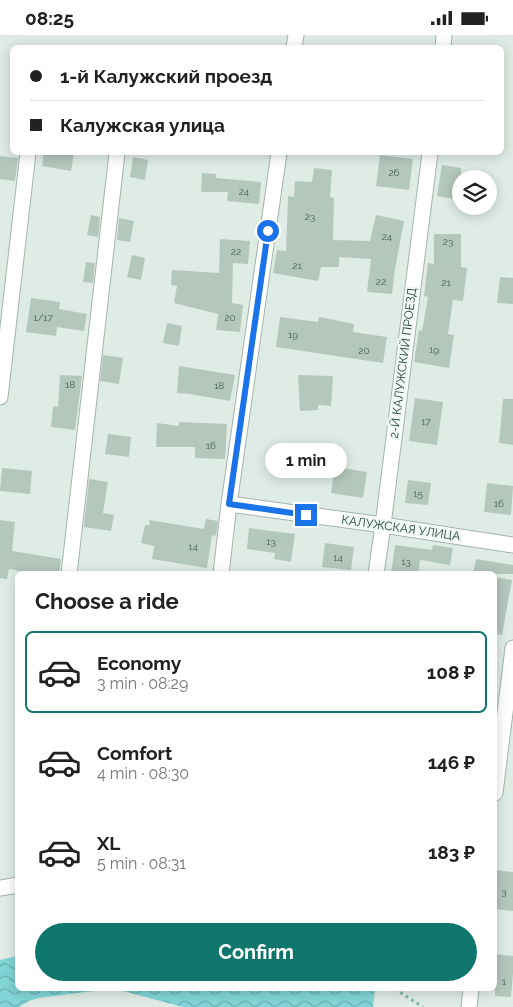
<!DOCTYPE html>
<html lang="en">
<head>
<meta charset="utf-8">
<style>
	:root { --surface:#fff; --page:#f2f2f2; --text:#222; --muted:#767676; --line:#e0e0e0; --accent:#0f766e }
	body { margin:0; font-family:Raleway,sans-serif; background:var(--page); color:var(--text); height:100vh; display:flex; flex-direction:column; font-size:19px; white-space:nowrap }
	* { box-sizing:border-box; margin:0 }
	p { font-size:16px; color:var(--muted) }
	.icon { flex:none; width:28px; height:28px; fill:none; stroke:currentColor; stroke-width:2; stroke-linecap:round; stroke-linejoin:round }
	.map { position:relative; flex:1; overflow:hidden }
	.panel { position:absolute; left:15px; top:536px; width:482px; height:420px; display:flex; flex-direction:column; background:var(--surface); border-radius:8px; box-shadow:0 2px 12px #0003 }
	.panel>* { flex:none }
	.banner { position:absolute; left:10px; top:10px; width:494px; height:110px; border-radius:8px; box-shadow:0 2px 12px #0003; display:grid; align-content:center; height:110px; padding:0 20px; background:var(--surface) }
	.controls { position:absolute; left:452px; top:135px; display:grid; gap:10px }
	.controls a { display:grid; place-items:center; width:45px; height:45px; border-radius:50%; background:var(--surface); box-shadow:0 2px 12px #0003; font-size:25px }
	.end { position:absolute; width:22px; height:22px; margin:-11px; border:6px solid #1a73e8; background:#fff; box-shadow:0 0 0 2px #fff }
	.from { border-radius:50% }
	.bubble { position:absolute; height:35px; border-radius:18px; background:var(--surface); box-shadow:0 2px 12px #0003; font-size:16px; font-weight:700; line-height:35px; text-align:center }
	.banner b { display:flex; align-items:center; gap:18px; height:48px; font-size:19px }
	.banner b+b { border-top:1px solid var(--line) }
	.banner i { width:12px; height:12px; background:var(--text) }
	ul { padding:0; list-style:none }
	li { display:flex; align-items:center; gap:15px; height:82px; margin:0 10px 8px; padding:0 10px; border:2px solid transparent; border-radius:8px }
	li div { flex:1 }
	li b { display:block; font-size:19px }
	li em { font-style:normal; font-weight:700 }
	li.active { border-color:var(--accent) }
	li>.icon { width:45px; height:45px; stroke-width:1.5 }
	h2 { padding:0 20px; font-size:22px; line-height:60px }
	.action { display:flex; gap:10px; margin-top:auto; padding:10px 20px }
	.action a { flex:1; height:58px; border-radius:30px; background:var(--accent); color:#fff; font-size:20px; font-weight:700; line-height:58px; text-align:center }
	.status { display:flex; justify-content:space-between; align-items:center; height:35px; padding:0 25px; background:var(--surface); direction:ltr }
	.status svg { height:14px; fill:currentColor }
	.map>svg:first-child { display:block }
	.water { fill:url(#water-waves) }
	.building { fill:#b4c7bd }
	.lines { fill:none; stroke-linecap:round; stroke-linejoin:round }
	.street-casing { stroke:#a2b4ab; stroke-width:17 }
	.path { stroke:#7cb39a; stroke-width:3; stroke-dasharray:2.5 4; stroke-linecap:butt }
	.street { stroke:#fff; stroke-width:15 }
	.route { stroke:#1a73e8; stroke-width:6 }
	.labels { text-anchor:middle; stroke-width:4.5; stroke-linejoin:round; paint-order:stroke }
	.number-label { font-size:10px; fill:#446054 }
	.street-label { font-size:12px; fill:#1f3e31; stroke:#f0f8f3 }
</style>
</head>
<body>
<div class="status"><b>08:25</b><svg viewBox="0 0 49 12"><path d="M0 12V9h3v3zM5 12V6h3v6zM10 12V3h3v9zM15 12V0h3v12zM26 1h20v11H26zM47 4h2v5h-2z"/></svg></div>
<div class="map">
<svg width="513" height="972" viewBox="0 0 513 972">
	<defs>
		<pattern id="water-waves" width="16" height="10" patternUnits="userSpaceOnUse" patternTransform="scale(1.25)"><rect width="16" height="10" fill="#81d5d7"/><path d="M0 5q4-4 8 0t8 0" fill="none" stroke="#69aeaf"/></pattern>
	</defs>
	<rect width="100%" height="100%" fill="#dfece5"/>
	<path class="water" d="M 17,921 L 18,954 L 109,954 L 38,963 L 29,966 L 19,972 L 0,972 L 0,925 Z
		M 115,954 L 375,954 L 373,972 L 183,972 Z"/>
	<path class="building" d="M 44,118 L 74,118 L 71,136 L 42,131 Z
		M 380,120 L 413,124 L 409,155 L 376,151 Z
		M 0,121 L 18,123 L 15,146 L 0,144 Z
		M 133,122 L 148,125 L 145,145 L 130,142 Z
		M 442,130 L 461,133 L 461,165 L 437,161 Z
		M 314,133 L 332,135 L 330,162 L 334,163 L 333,205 L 370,206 L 376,180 L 404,186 L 395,234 L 392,259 L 367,257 L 371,224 L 339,222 L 339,232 L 321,232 L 318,246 L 273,238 L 277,215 L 286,216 L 288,161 L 294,162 L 295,146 L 312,147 Z
		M 202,138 L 216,139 L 216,143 L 261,147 L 259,169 L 227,166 L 228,157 L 201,157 Z
		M 91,180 L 100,182 L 98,202 L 87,200 Z
		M 119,183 L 134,186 L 130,207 L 117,205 Z
		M 434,199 L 461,199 L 461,232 L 467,233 L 463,266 L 453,265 L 448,299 L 454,300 L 449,333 L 414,327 L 419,295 L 422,296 L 428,262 L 424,261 L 428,228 L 434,229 Z
		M 220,204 L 250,206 L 248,229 L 233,228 L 232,268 L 243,270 L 240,297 L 216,295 L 218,279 L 174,268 L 177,251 L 171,250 L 172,235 L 219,238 Z
		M 132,220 L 145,223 L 141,245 L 127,242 Z
		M 86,227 L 95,228 L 93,248 L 83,247 Z
		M 500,242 L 513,243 L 513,269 L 497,268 Z
		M 31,263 L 60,267 L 59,274 L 87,279 L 84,296 L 57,292 L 56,301 L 26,297 Z
		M 280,282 L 318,287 L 319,282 L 335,285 L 354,289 L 353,297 L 387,302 L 383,328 L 276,312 Z
		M 167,288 L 182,291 L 179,311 L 163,308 Z
		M 103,320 L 123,323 L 119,349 L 100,346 Z
		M 179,331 L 235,340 L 230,366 L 190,359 L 177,358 Z
		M 60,340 L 82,341 L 75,395 L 51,392 L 53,371 L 58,372 Z
		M 298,340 L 333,341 L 331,371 L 318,370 L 318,375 L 300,376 Z
		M 415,363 L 443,367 L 437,410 L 409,406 Z
		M 503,364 L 513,364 L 513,410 L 499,408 Z
		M 179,387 L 227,389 L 225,424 L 195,423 L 195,412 L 156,412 L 157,388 L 179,391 Z
		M 108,399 L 131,402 L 129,422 L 105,419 Z
		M 335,432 L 367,437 L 363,463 L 331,458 Z
		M 2,433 L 32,436 L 30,459 L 0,456 Z
		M 89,444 L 108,447 L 103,478 L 114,480 L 111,496 L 84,492 Z
		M 408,445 L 431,448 L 428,470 L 405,468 Z
		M 487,448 L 513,451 L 511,480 L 484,477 Z
		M 206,484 L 218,486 L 216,501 L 212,500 L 207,533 L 152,524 L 154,511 L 141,508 L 145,490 L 150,490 L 149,485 L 204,494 Z
		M 0,485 L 15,487 L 12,516 L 61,524 L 59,539 L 36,539 L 9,534 L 7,544 L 0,543 Z
		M 249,493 L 295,499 L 291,527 L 274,524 L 275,518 L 247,514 Z
		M 325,508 L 354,512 L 351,535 L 322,532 Z
		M 395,510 L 432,515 L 433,510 L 453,513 L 450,530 L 420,525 L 418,539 L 391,539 Z
		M 476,524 L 513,530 L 513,539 L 473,539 Z
		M 495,542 L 512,545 L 502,600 L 495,599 Z
		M 495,835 L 513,837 L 513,876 L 495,874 Z
		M 495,919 L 513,921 L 513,938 L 511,962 L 495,961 Z"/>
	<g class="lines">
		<g class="street-casing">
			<path id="street" d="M 294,12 L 296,0
				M 443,12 L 444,0
				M 0,362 L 28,118
				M 229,469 L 383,490 L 513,510
				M 69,539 L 117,118
				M 221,539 L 229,469 L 279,118
				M 376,539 L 383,490 L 430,118
				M 495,758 L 513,613
				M 0,853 L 18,850
				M 469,972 L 471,954"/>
		</g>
		<path class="path" d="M 395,954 L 423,972"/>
		<use href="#street" class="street"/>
	</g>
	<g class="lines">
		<path class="route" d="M 268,196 L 229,469 L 306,480"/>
	</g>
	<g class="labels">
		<g class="number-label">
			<text x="394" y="141">26</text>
			<text x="244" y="160">24</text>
			<text x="310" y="185">23</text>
			<text x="387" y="205">24</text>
			<text x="448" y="210">23</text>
			<text x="236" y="220">22</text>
			<text x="297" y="234">21</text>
			<text x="381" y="250">22</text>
			<text x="446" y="251">21</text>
			<text x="43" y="286">1/17</text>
			<text x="230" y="286">20</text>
			<text x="293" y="303">19</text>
			<text x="434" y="318">19</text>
			<text x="364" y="319">20</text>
			<text x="70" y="353">18</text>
			<text x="219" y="354">18</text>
			<text x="426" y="390">17</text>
			<text x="211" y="414">16</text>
			<text x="418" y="462">15</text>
			<text x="499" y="472">16</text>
			<text x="271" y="510">13</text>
			<text x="193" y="515">14</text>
			<text x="338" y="526">14</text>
			<text x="406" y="530">13</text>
			<text x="504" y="860">3</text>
			<text x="504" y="950">1</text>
		</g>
		<g class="street-label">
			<text transform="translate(403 328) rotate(-83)" y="4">2-Й КАЛУЖСКИЙ ПРОЕЗД</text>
			<text transform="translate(401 493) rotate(8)" y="4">КАЛУЖСКАЯ УЛИЦА</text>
		</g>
	</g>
</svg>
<div class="controls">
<a><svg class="icon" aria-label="layers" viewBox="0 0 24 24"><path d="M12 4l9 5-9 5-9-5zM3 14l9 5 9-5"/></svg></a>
</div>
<i class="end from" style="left:268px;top:196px"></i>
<i class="end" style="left:306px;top:480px"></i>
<div class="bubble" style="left:265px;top:408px;width:82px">1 min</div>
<div class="banner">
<b><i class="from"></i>1-й Калужский проезд</b>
<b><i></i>Калужская улица</b>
</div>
<section class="panel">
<h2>Choose a ride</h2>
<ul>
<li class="active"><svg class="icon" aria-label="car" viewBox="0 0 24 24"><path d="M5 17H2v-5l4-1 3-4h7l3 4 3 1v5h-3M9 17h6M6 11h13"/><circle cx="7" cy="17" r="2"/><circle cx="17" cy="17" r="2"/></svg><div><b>Economy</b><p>3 min · 08:29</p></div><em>108 ₽</em></li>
<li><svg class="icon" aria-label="car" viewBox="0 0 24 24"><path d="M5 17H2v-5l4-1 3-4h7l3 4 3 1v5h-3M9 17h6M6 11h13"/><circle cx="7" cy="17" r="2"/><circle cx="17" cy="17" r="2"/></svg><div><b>Comfort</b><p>4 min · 08:30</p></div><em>146 ₽</em></li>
<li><svg class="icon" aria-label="car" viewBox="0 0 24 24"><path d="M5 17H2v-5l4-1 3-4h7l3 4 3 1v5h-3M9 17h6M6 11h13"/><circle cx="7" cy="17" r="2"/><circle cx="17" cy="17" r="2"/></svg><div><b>XL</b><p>5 min · 08:31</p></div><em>183 ₽</em></li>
</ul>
<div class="action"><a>Confirm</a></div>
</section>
</div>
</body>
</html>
